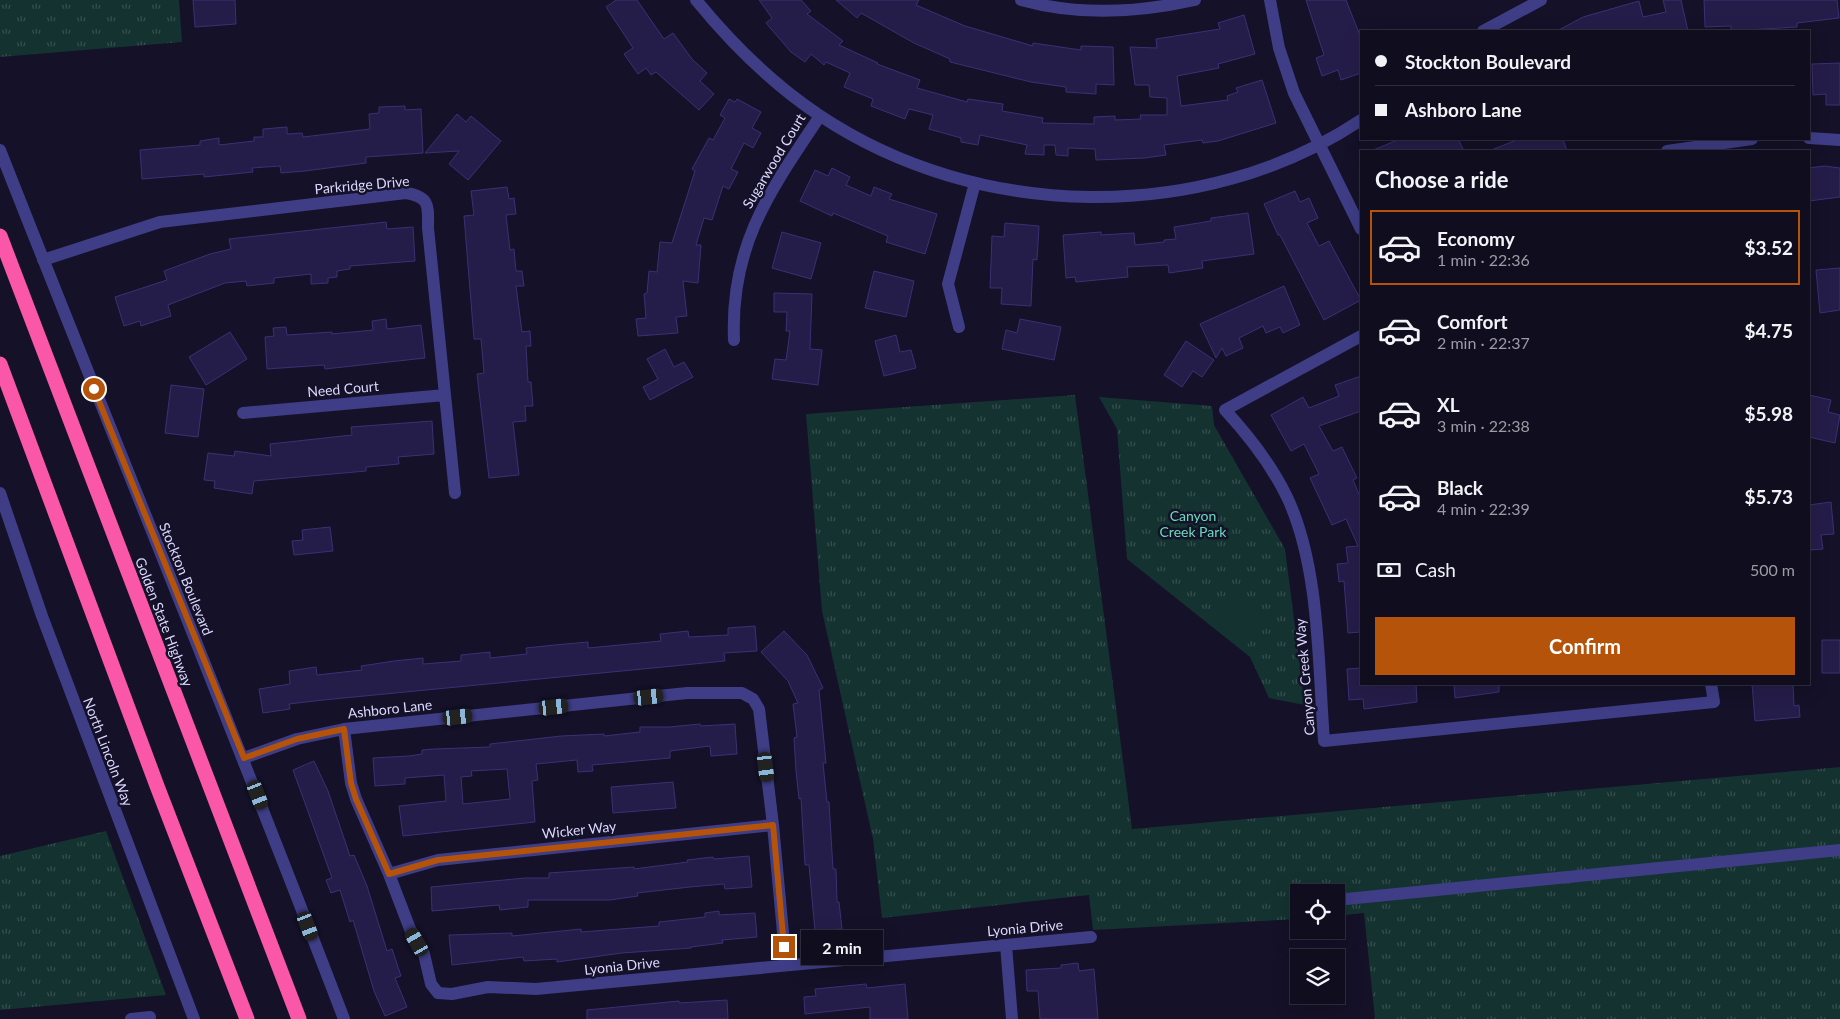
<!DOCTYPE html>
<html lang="en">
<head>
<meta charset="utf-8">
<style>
	:root { --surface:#0f0d1e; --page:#181627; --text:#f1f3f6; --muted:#9b9ca4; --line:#2f2d3c; --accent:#b45309 }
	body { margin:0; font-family:Lato,sans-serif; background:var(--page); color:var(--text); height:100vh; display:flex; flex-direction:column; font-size:19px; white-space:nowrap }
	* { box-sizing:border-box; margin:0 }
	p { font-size:16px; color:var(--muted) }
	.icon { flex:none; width:28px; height:28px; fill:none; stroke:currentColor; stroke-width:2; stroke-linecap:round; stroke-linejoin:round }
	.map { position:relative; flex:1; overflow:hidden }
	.drawer { position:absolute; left:1360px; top:150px; width:450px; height:535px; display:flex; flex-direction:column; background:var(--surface); border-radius:0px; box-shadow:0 5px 20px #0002,0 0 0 1px var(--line) }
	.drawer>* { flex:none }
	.guide { position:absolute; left:1360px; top:30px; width:450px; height:110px; border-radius:0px; box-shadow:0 5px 20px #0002,0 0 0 1px var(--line); display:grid; align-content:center; height:110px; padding:0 15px; background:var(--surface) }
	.tools { position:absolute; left:1290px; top:884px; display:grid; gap:10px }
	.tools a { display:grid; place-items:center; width:55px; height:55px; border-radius:0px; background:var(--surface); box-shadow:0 5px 20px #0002,0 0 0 1px var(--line); font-size:25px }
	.end { position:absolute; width:22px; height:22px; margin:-11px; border:6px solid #b45309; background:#fff; box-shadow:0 0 0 2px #fff }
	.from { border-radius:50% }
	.bubble { position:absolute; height:35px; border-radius:0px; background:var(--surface); box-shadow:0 5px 20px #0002,0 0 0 1px var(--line); font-size:16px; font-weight:700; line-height:35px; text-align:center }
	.car { position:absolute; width:15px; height:30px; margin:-15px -8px; border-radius:6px; box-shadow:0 0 4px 1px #0007; background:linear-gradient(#222 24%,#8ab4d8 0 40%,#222 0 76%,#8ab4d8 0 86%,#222 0) }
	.guide b { display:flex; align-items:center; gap:18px; height:48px; font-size:19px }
	.guide b+b { border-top:1px solid var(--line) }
	.guide i { width:12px; height:12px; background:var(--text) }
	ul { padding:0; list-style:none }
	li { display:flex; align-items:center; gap:15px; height:75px; margin:0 10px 8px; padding:0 5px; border:2px solid transparent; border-radius:0px }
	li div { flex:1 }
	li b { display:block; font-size:19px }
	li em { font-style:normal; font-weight:700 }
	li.current { border-color:var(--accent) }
	li>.icon { width:45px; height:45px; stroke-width:1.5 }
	h2 { padding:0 15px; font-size:22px; line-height:60px }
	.pay { display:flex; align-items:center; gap:12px; height:55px; padding:0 15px; font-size:19px }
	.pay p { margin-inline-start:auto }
	.cta { display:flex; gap:10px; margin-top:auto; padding:10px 15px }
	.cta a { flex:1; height:58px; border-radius:0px; background:var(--accent); color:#fff; font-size:20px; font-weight:700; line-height:58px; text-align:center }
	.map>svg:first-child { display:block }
	.grass { fill:url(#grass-tufts) }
	.pitch { fill:#143230 }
	.building { fill:#251d49; stroke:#3c3074; fill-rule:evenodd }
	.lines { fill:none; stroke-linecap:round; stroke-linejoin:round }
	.minor { stroke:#3e3d86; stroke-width:12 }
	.highway { stroke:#fb57a8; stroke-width:15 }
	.route { stroke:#b45309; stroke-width:6 }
	.labels { text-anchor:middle; stroke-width:5; stroke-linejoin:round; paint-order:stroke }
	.street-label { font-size:14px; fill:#dcd9fe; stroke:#141128 }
	.park-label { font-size:14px; fill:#65debd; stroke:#141128 }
</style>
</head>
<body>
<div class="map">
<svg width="1840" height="1019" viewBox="0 0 1840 1019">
	<defs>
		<pattern id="grass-tufts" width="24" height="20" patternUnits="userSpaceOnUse" patternTransform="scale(1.25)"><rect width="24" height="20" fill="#143230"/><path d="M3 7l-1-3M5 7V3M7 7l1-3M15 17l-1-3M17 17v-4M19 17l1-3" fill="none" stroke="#364f4f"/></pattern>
	</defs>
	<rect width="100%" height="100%" fill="#141128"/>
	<path class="grass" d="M 0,0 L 179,0 L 182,42 L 0,57 Z
		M 1075,395 L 1132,829 L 1840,767 L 1840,1019 L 1375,1019 L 1364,913 L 1336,916 L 1336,892 L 1299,892 L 1299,919 L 1093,930 L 1089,895 L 882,918 L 873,839 L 822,611 L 806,414 Z
		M 1099,397 L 1212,406 L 1214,425 L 1285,549 L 1305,705 L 1269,698 L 1250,657 L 1127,559 L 1117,429 Z
		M 106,831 L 166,995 L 0,1010 L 0,856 Z"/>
	<path class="pitch" d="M 1236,593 L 1271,617 L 1247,645 L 1213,622 Z"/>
	<path class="building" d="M 193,0 L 235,0 L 236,24 L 195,27 Z
		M 616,0 L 637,0 L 664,39 L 673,33 L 692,59 L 707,73 L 700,81 L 714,94 L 699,110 L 656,72 L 651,75 L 646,68 L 638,74 L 624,54 L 633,48 L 606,7 Z
		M 759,0 L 801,0 L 811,11 L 807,14 L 843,41 L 839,45 L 878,63 L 877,64 L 920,80 L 917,88 L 967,102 L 968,99 L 1003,104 L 1002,111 L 1043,118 L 1042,123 L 1094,124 L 1094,117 L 1115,116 L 1115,120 L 1141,119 L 1140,115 L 1167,115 L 1167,98 L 1150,97 L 1149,85 L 1135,85 L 1130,47 L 1157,48 L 1156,39 L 1220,29 L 1218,23 L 1244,15 L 1255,54 L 1218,64 L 1219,68 L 1177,76 L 1181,106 L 1228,100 L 1227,96 L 1238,92 L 1236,88 L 1262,80 L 1276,123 L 1218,141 L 1203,143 L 1202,140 L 1164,145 L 1166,155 L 1145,158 L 1096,160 L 1095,149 L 1068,148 L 1068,156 L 1056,155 L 1055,145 L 1044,145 L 1044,155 L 1025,154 L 1027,145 L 980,135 L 978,145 L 961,142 L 961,138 L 929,129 L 933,115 L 909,109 L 905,119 L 871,106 L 873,99 L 844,87 L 850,73 L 826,62 L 824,65 L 811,54 L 805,62 L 791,52 L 766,23 L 772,18 Z
		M 836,0 L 919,0 L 916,5 L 965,26 L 1033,46 L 1033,43 L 1081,50 L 1081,46 L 1113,47 L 1114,85 L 1096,84 L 1096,94 L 1066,92 L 1066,87 L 1031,82 L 950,62 L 950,59 L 914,43 L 861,13 L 857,18 Z
		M 1306,0 L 1346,0 L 1361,38 L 1361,73 L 1341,80 L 1338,70 L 1322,76 L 1316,58 L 1324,55 Z
		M 1663,0 L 1681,0 L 1688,31 L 1557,31 L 1583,17 L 1639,1 L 1643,17 L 1666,12 Z
		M 1704,0 L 1837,0 L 1839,18 L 1797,23 L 1797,27 L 1731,31 L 1731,26 L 1705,27 Z
		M 1840,63 L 1840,105 L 1826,105 L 1826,94 L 1813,95 L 1812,64 Z
		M 729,99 L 735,102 L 737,99 L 761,112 L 752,128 L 761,133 L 753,148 L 744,143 L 731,169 L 738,172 L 729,189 L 723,186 L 712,220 L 704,218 L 696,245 L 701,245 L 698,283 L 683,281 L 687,316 L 676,317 L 678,333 L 638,336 L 636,319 L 646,318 L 644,294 L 647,293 L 649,271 L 657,272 L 660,242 L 672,243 L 695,171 L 692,169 L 709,138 L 713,140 L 725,118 L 720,115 Z
		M 405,106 L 405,110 L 421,109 L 423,153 L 366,157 L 366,163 L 305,171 L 281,173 L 280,166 L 252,168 L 253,172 L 204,177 L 204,174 L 142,179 L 140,150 L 200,145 L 200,141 L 219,138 L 219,145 L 254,141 L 254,137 L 263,137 L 263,129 L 287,127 L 287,134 L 302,133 L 303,137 L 370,129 L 369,114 L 379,113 L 379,107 Z
		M 457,114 L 466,122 L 471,116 L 501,141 L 468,180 L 449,164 L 459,151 L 425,153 Z
		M 1400,139 L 1458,139 L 1464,151 L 1371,151 Z
		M 1519,139 L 1563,139 L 1567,151 L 1489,151 Z
		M 1824,166 L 1840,168 L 1840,197 L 1809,201 L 1809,168 Z
		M 832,168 L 850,177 L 846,185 L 871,196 L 874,187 L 892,194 L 889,199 L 937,214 L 925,254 L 886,242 L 888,236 L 833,213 L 832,216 L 800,201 L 815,170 L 828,176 Z
		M 507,187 L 509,199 L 514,198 L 516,214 L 506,215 L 510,250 L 514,249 L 516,271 L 522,271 L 524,286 L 516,286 L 522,332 L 530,331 L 531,346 L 526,346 L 528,382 L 531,382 L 533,406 L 525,406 L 526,421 L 513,422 L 519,475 L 489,478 L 477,374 L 484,373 L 481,339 L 474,339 L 464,216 L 474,215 L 471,191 Z
		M 1295,191 L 1300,202 L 1309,198 L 1318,218 L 1307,223 L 1319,246 L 1329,241 L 1361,300 L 1324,320 L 1280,235 L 1278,235 L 1264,204 Z
		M 1248,213 L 1254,254 L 1202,261 L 1203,268 L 1169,273 L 1168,265 L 1127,267 L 1128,277 L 1076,282 L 1075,277 L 1066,278 L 1063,235 L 1101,232 L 1101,235 L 1134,233 L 1135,245 L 1164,242 L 1164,240 L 1176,239 L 1174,227 L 1211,221 L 1211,218 Z
		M 386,222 L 387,229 L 413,227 L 415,261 L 350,266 L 350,269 L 337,271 L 337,277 L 328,278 L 328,283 L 311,284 L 311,274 L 274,278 L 274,283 L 247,286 L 246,281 L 225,283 L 168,305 L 171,316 L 141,326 L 140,321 L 124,326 L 115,297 L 167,280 L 164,271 L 210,254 L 231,249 L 229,239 Z
		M 1005,223 L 1039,226 L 1037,260 L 1033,259 L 1031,306 L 1001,304 L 1002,288 L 990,288 L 992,236 L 1004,237 Z
		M 782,232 L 821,243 L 811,279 L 772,268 Z
		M 1840,268 L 1840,310 L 1820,313 L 1816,270 Z
		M 874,271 L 914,281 L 906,317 L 865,308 Z
		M 1284,286 L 1300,325 L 1283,333 L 1280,327 L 1266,333 L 1263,326 L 1239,338 L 1243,348 L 1226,356 L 1222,348 L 1216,358 L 1200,324 Z
		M 774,293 L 812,294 L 810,349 L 822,350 L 818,385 L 772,379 L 775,359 L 786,360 L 790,331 L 786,331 L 787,312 L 774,312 Z
		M 386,319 L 387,329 L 421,325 L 425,358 L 325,369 L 324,365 L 267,369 L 265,337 L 274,336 L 273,328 L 286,327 L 287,335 L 332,332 L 332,334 L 373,330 L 372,321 Z
		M 1020,319 L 1061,327 L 1054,360 L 1002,349 L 1006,330 L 1017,333 Z
		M 230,332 L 247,359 L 206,385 L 189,357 Z
		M 896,335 L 900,352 L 911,350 L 916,368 L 884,376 L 875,341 Z
		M 1186,341 L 1214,360 L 1202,377 L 1193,371 L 1182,387 L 1164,375 Z
		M 665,349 L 674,367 L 684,362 L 693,377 L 650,400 L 643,387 L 658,379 L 647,359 Z
		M 1361,376 L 1361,411 L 1319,426 L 1333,451 L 1342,447 L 1357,478 L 1353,480 L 1361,499 L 1361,632 L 1348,633 L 1344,581 L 1339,582 L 1337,564 L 1348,563 L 1346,547 L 1358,546 L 1346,519 L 1332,525 L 1310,478 L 1319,474 L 1304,444 L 1291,451 L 1271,415 L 1303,397 L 1309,408 L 1339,396 L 1335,385 Z
		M 171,385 L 204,389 L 198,437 L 165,433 Z
		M 1809,395 L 1831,400 L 1828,412 L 1840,415 L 1835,443 L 1809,437 Z
		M 432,421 L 434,454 L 398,457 L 399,464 L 366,467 L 366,471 L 254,481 L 252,494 L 214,488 L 215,481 L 204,480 L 208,453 L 234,456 L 235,451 L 271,456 L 270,444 L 352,435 L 351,427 Z
		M 1831,502 L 1834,534 L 1821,535 L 1823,549 L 1809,550 L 1809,505 Z
		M 330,527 L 333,551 L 294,555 L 292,541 L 303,540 L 302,530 Z
		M 755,626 L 757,651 L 724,653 L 725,661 L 323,700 L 289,704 L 290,709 L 263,713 L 259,689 L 290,684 L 289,671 L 316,667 L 317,675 L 362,670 L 361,666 L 394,661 L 423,658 L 423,664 L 461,661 L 461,655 L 490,652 L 490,658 L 527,654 L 526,648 L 555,645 L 588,642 L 588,648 L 661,641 L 660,634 L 688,631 L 689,637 L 728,635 L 728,628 Z
		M 784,631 L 807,655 L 823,688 L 819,690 L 826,763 L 823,763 L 827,802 L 829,802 L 833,869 L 836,869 L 837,902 L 839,902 L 842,929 L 815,931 L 809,865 L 805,865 L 801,798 L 799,799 L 796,771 L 794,738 L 797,737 L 793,704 L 798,703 L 788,681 L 761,652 Z
		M 1822,640 L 1840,640 L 1840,673 L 1822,673 Z
		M 1361,668 L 1361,684 L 1416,684 L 1417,702 L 1364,709 L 1363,699 L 1349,700 L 1347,669 Z
		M 1454,684 L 1499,684 L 1499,692 L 1455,698 Z
		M 1752,684 L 1793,684 L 1794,706 L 1799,705 L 1800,717 L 1755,721 Z
		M 700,724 L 701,726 L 735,724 L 737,754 L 711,756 L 710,746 L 670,751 L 670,758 L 592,765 L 593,771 L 578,772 L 577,760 L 536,764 L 538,780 L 532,781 L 535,822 L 403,836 L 399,806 L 446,801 L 444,775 L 405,778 L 405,784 L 375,786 L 373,758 L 409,756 L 422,754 L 422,750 L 434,749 L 490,747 L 490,744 L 561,736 L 604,734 L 604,736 L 640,732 L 640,727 L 669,727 ZM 507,769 L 510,799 L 463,804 L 461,777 L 472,776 L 471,771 Z
		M 314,761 L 328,791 L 350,856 L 354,855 L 367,886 L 387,951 L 392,949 L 401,976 L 395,978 L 407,1007 L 385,1016 L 374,991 L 353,920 L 350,922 L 340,890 L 331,893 L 326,880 L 332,878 L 293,770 Z
		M 673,782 L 676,808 L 613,813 L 611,787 Z
		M 749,856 L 752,887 L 725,889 L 724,884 L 690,887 L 637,893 L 638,896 L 610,900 L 528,900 L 528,907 L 500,910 L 499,905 L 432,911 L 431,887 L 525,878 L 549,878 L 549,873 L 634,867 L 634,869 L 688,862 L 687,860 L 713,857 L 714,859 Z
		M 719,911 L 719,915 L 755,913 L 757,937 L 722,940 L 723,943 L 691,947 L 691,948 L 622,953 L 557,962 L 557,959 L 524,961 L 523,957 L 452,965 L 449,935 L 512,933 L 512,936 L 581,929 L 581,932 L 659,926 L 659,922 L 705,917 L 705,913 Z
		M 1078,963 L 1079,971 L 1094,969 L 1098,1019 L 1040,1019 L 1038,991 L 1027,991 L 1026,970 L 1061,968 L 1061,965 Z
		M 866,984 L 867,988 L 905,984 L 908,1019 L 870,1019 L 870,1007 L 805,1014 L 804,997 L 816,996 L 815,989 Z
		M 727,1000 L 728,1019 L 587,1019 L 587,1010 L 679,1001 L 679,1003 Z"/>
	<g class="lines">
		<path class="minor" d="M 696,0 C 732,44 771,83 819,115 C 977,221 1202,226 1361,120
			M 1021,0 C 1078,16 1137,13 1195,0
			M 1270,0 L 1279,48 L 1294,93 L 1361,229
			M 1483,31 L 1541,0
			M 1809,138 L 1840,140
			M 0,150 C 114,440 233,728 344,1019
			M 1667,151 L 1752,139
			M 43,260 L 160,222 L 406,193 C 431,197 428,207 428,228 L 455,493
			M 959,327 L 948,284 L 975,183
			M 1361,336 L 1225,410 C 1250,437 1271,464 1287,497 C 1320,567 1318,664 1324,741 L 1714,702 L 1711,684
			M 734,340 C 730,245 770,191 820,116
			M 243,413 L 445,395
			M 0,493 L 42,616 L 194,1019
			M 344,729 L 351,783 L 356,799 L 389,874 L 410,929 L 424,954 L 431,984 L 438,993 L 452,994 L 488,987 L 536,989 L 1091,937
			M 244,758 L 297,739 L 344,729 L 687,693 L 742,693 L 753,699 L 759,709 L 773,825 L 786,965
			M 389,874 L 438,860 L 773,825
			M 1336,900 L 1840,850
			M 1006,945 L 1012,1019
			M 131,1019 L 150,1017"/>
		<path class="highway" d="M 0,236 L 299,1019
			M 0,364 L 157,786 L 247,1019"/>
	</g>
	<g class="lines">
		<path class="route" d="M 94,389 L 244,758 L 297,739 L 344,729 L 351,783 L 356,799 L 389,874 L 438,860 L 773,825 L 784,947"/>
	</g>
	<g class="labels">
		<g class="street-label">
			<text transform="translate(774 161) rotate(-59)" y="5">Sugarwood Court</text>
			<text transform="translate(362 185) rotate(-5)" y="5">Parkridge Drive</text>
			<text transform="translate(343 389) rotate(-5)" y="5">Need Court</text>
			<text transform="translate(186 579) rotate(68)" y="5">Stockton Boulevard</text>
			<text transform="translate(164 622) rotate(69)" y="5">Golden State Highway</text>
			<text transform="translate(1305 677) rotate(-95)" y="5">Canyon Creek Way</text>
			<text transform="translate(390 709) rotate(-6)" y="5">Ashboro Lane</text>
			<text transform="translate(108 752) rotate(69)" y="5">North Lincoln Way</text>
			<text transform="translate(579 830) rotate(-6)" y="5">Wicker Way</text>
			<text transform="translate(1025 928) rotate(-5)" y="5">Lyonia Drive</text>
			<text transform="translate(622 966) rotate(-6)" y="5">Lyonia Drive</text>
		</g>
		<g class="park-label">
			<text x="1193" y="521">Canyon<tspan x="1193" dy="16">Creek Park</tspan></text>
		</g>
	</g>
</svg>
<div class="tools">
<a><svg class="icon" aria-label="locate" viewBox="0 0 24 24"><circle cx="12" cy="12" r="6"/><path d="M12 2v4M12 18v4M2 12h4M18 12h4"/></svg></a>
<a><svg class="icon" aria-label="layers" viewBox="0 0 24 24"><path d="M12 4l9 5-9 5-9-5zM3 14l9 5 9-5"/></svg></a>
</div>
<i class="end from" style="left:94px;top:389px"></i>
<i class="end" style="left:784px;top:947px"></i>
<div class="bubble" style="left:801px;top:930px;width:82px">2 min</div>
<i class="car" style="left:649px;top:697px;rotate:84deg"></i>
<i class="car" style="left:554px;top:707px;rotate:84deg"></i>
<i class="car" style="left:458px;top:717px;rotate:84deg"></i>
<i class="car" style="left:766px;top:767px;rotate:173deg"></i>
<i class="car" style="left:258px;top:795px;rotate:159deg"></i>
<i class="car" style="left:308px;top:926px;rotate:159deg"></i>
<i class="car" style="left:417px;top:942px;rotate:330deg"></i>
<div class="guide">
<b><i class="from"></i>Stockton Boulevard</b>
<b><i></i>Ashboro Lane</b>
</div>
<section class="drawer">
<h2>Choose a ride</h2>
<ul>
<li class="current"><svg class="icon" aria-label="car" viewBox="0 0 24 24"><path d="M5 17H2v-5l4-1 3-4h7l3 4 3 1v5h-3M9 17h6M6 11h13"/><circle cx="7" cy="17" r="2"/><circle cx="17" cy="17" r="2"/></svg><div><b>Economy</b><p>1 min · 22:36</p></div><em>$3.52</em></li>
<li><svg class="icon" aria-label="car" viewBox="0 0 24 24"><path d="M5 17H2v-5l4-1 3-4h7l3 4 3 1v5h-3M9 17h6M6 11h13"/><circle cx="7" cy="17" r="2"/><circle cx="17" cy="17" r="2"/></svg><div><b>Comfort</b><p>2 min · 22:37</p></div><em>$4.75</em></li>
<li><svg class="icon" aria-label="car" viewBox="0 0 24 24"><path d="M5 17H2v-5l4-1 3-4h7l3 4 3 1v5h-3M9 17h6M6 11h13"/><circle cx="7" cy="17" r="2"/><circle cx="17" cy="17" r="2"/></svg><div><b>XL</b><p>3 min · 22:38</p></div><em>$5.98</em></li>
<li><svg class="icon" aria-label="car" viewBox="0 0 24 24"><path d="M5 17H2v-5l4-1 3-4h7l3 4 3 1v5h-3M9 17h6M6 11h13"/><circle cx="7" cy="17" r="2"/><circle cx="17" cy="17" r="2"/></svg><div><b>Black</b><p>4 min · 22:39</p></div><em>$5.73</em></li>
</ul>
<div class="pay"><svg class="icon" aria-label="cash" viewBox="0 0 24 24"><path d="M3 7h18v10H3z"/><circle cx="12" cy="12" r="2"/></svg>Cash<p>500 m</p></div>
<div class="cta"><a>Confirm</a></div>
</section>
</div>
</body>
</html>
